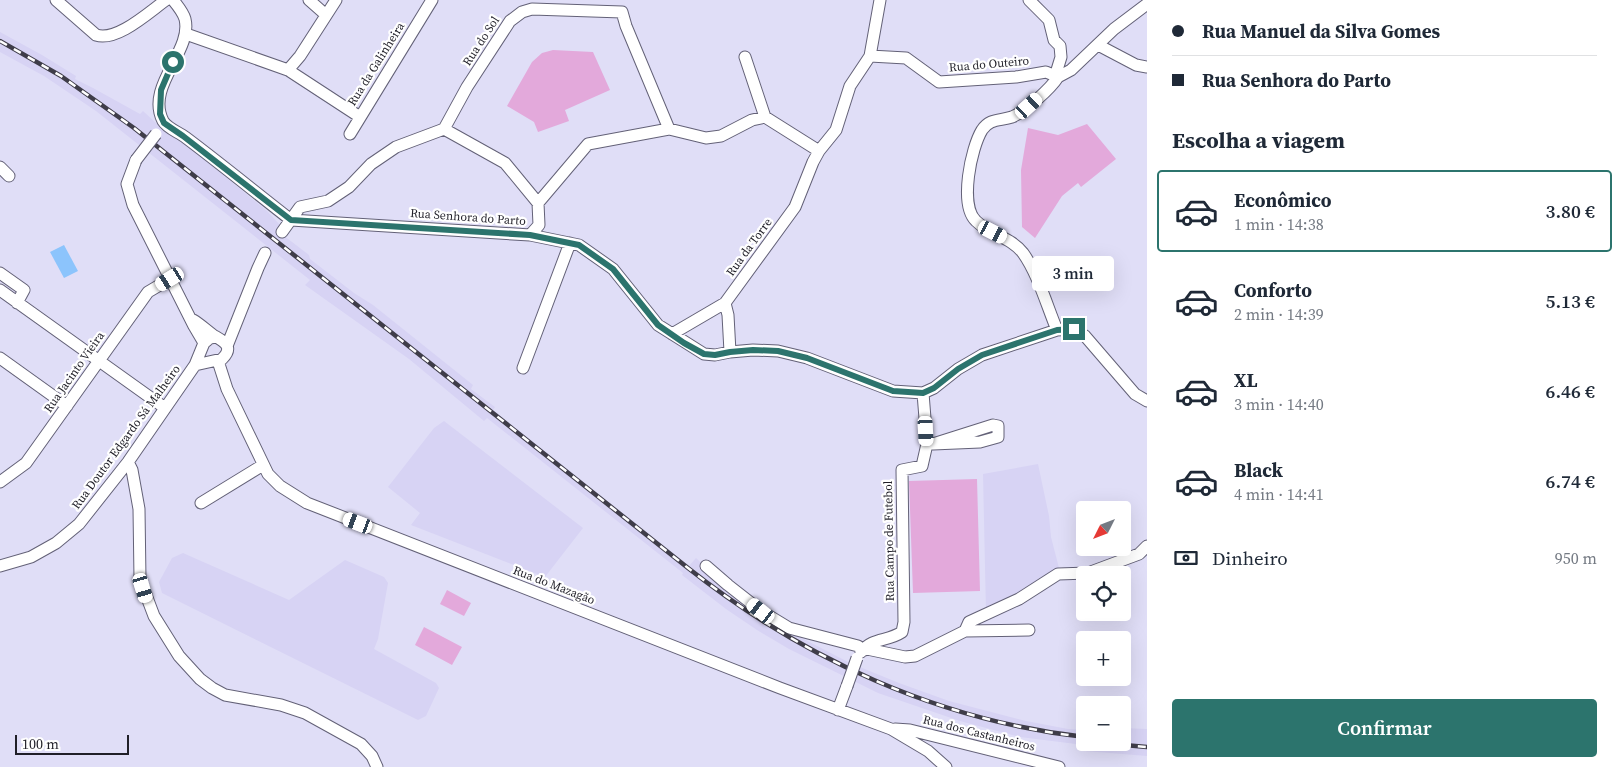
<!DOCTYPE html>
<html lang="pt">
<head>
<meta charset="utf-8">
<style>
	:root { --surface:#fff; --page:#f2f2f3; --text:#1f2937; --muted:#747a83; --line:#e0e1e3; --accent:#2c746d }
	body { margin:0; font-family:"Source Serif 4",serif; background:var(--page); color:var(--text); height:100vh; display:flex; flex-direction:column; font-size:19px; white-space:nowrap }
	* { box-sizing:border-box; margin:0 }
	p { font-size:16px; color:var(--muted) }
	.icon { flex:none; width:28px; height:28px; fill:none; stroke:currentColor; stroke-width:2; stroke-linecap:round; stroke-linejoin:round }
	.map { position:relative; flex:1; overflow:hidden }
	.side { display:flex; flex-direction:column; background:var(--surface); width:475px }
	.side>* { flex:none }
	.guide { display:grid; align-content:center; height:110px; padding:0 25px; background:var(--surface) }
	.needle { width:32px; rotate:228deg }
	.buttons { position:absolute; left:1076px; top:501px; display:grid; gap:10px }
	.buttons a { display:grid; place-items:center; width:55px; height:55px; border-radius:5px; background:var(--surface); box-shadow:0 5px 20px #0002; font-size:25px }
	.scale { position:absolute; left:15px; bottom:12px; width:114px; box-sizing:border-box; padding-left:5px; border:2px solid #201f28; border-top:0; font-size:14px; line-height:18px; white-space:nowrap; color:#201f28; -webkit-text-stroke:4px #fff; paint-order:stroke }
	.end { position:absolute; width:22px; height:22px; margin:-11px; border:6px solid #2c746d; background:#fff; box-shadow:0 0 0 2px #fff }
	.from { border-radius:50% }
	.bubble { position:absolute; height:35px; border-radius:5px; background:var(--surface); box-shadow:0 5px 20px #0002; font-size:16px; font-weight:600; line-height:35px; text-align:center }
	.car { position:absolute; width:15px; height:30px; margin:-15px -8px; border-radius:6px; box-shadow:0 0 4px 1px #0007; background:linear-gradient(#fff 24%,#345 0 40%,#fff 0 76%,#345 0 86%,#fff 0) }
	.guide b { display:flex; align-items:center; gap:18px; height:48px; font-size:19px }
	.guide b+b { border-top:1px solid var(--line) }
	.guide i { width:12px; height:12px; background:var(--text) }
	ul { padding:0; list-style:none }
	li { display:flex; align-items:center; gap:15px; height:82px; margin:0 10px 8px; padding:0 15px; border:2px solid transparent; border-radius:5px }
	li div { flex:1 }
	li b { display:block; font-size:19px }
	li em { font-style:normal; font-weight:600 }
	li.current { border-color:var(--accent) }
	li>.icon { width:45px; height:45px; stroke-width:1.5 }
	h2 { padding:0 25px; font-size:22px; line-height:60px }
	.pay { display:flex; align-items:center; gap:12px; height:55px; padding:0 25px; font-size:19px }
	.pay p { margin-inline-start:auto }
	.primary-button { display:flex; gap:10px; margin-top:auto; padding:10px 25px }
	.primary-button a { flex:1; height:58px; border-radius:5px; background:var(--accent); color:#fff; font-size:20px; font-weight:600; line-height:58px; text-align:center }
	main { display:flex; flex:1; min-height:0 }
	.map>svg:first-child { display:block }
	.built { fill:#d7d3f4 }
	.green { fill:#e3a9db }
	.water { fill:#8cc4fc }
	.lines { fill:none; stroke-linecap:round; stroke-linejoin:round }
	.minor-casing { stroke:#636177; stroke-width:13 }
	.minor { stroke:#fff; stroke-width:11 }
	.rail-casing { stroke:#3f3d49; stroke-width:4.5 }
	.rail { stroke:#fff; stroke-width:2.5; stroke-dasharray:8; stroke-linecap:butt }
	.minor-bridge-casing { stroke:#636177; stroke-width:13; stroke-linecap:butt }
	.minor-bridge { stroke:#fff; stroke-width:11 }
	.route { stroke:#2c746d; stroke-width:6 }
	.labels { text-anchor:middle; stroke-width:4.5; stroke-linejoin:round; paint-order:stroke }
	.street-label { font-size:12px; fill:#201f28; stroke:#fff }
</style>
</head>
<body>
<main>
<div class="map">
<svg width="1147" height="767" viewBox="0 0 1147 767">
	<rect width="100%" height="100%" fill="#e0def7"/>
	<path class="built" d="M 0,32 L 42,55 L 76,76 L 75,79 L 93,88 L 140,114 L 143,111 L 168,134 L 183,142 L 267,211 L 281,226 L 279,232 L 309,255 L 310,259 L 354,293 L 373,305 L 473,385 L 471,389 L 495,407 L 493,410 L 689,566 L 696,558 L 727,588 L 796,635 L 850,663 L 899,683 L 949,701 L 1026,721 L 1068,729 L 1085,730 L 1085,742 L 1122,742 L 1123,728 L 1147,729 L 1147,756 L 1085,751 L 1084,745 L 1020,737 L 960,721 L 878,693 L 789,649 L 757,630 L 726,609 L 682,575 L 683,573 L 487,418 L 484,421 L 409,359 L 305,285 L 310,280 L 96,111 L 44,76 L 0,52 Z
		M 444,421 L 583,528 L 545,577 L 411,525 L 420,513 L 388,487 L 434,428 Z
		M 1038,464 L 1049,516 L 1051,537 L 1059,568 L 1023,589 L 1025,593 L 986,612 L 983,474 Z
		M 183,553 L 289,600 L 345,560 L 384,577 L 388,583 L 378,639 L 374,649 L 436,683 L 439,688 L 426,716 L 418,720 L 162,593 L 159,582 L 172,558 Z"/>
	<path class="green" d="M 553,50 L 593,52 L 610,90 L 565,110 L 569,121 L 538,132 L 534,122 L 507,106 L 532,62 L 542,53 Z
		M 1087,124 L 1116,159 L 1081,187 L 1078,183 L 1062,196 L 1035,238 L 1022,227 L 1021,170 L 1028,128 L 1058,135 Z
		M 977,479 L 980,591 L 913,593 L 909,481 Z
		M 447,590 L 471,603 L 464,616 L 440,604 Z
		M 424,627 L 462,647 L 452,665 L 415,645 Z"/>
	<path class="water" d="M 64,245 L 78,271 L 64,278 L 50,252 Z"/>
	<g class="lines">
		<g class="minor-casing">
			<path id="minor" d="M 56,0 L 96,35 C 117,42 149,12 166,0
				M 173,0 C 178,6 183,12 185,19 C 193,51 145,86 163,121 C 167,128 178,132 185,137 C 221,164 255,192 291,220
				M 309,0 L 326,15
				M 1029,0 L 1049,20 L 1054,40 L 1060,46 L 1061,57 L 1057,70 L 1058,77
				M 186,34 L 288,70 L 360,117
				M 1098,45 L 1136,65 L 1147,67
				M 870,56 L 906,58 L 939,82 L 1016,77 L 1046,72 L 1058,77
				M 745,57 L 765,117
				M 288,70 L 300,56 L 336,0
				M 1058,77 L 1071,70 L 1114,29 L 1147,4
				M 444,129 L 467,87 L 510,21 L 522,12 L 532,9 L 622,12 L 626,26 L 669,129
				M 350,134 L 432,0
				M 136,160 L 127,184 L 133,205 L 194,326 L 204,343
				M 0,167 L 9,176
				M 538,203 L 588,144 L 669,129 L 706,138 L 721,136 L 752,120 L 765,117 L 819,151
				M 291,220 L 530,235 L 579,245 L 613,269 L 658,325 L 704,354 L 715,355 L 730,352 L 753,350 L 778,351 L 807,358 L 893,391 L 923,393 L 934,388 L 958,369 L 982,355 L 1057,330 L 1074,329 L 1085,336 L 1135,394 L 1147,401
				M 282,232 L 300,207 L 328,201 L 349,187 L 371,164 L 396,147 L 444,129 L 505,163 L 538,203 L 539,225 L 530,235
				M 0,273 L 24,290 L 17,303
				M 0,290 L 165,408
				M 725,303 L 728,315 L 730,352
				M 193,320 C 200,324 206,330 213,335 C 223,341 235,346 222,359 L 195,365
				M 1057,330 C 1047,306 1038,274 1023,253 C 1011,237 990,235 976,221 C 959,205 971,148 982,130 C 990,118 1000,121 1012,117 C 1025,112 1051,88 1058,77
				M 672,334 L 725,303 L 795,207 L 813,162 L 819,151 L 836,130 L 850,86 L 870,56 L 880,0
				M 227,346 L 258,268 L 265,253
				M 0,358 L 67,406
				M 218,361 L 227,389 L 268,474 L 280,486 L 307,503 L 780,688 L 891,729 L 928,751 L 946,767
				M 523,368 L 570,243
				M 927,444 L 933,444 L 993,425 L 998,426 L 998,437 L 980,442 L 933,444
				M 128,462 L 132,470 L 139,509 L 140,579 L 154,616 L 179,656 L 200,679 L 212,688 L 225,695 L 281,705 L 305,713 L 361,744 L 372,756 L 377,767
				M 0,482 L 26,463 L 148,292 L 170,279
				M 201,503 L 263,465
				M 0,566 L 31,557 L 56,543 L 79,524 L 128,462 L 195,365 L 204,343 L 210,338 L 216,337
				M 706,566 L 728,585 L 761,611 L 789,628 L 858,646 L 862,651 L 867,649 L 905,657 L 915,656 L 965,631 L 969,622 L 1019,599 L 1058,574 L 1088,573 L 1139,554 L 1147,546
				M 965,631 L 1029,630
				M 861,652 C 873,637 887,642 902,632 L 904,622 L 902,470 L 922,466 L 927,444 L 923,393
				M 838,710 L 847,686
				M 895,729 L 910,730 L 1059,767"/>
		</g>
		<use href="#minor" class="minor"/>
		<g class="rail-casing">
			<path id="rail" d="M 0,41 L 61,76 L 134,128 L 688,568 C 802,658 939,721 1085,737
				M 1090,742 L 1147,747"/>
		</g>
		<use href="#rail" class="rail"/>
		<g class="minor-bridge-casing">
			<path id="minor-bridge" d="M 136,160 L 156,134
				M 847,686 L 857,658"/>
		</g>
		<use href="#minor-bridge" class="minor-bridge"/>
	</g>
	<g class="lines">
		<path class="route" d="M 173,62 L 161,90 L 160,114 L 164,123 L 183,136 L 291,220 L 530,235 L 579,245 L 613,269 L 658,325 L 684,343 L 704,354 L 715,355 L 730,352 L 753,350 L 778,351 L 807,358 L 893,391 L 923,393 L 934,388 L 958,369 L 982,355 L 1057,330 L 1074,329"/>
	</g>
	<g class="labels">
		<g class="street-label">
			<text transform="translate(481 41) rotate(-57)" y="4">Rua do Sol</text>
			<text transform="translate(376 64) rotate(-58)" y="4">Rua da Galinheira</text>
			<text transform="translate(989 64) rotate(-5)" y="4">Rua do Outeiro</text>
			<text transform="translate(468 217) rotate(4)" y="4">Rua Senhora do Parto</text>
			<text transform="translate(749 247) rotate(-54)" y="4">Rua da Torre</text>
			<text transform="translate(74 372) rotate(-55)" y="4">Rua Jacinto Vieira</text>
			<text transform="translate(126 437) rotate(-54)" y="4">Rua Doutor Edgardo Sá Malheiro</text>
			<text transform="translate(889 541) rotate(-91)" y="4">Rua Campo de Futebol</text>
			<text transform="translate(554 585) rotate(21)" y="4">Rua do Mazagão</text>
			<text transform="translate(979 733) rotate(14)" y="4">Rua dos Castanheiros</text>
		</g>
	</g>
</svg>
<div class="buttons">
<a><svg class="needle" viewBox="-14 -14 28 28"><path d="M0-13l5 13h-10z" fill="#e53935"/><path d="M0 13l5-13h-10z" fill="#747a83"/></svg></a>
<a><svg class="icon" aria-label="locate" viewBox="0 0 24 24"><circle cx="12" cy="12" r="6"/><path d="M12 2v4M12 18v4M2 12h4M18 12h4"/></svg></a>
<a>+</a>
<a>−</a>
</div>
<div class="scale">100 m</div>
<i class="end from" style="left:173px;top:62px"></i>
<i class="end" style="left:1074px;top:329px"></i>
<div class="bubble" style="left:1032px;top:256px;width:82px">3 min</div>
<i class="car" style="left:1029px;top:106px;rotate:48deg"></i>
<i class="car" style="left:993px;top:232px;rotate:117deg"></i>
<i class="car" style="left:170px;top:279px;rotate:239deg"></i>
<i class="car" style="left:926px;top:431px;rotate:177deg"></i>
<i class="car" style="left:358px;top:523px;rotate:291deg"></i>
<i class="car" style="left:143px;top:588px;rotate:163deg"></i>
<i class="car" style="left:761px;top:611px;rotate:308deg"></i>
</div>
<section class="side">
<div class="guide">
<b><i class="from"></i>Rua Manuel da Silva Gomes</b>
<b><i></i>Rua Senhora do Parto</b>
</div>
<h2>Escolha a viagem</h2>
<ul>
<li class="current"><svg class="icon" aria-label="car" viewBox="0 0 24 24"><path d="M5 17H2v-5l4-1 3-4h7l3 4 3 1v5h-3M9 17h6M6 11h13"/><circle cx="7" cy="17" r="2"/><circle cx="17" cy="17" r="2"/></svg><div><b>Econômico</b><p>1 min · 14:38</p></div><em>3.80 €</em></li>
<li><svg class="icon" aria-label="car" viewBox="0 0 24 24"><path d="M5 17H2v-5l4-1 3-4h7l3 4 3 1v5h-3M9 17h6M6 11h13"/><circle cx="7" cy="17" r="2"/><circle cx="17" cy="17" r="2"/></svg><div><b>Conforto</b><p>2 min · 14:39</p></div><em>5.13 €</em></li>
<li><svg class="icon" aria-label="car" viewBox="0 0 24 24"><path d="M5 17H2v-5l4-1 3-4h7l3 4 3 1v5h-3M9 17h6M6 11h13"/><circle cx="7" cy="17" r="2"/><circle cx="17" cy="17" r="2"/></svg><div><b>XL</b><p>3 min · 14:40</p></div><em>6.46 €</em></li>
<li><svg class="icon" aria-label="car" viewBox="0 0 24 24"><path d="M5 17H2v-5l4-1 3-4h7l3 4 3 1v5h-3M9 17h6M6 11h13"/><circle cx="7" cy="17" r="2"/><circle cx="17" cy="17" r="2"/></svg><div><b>Black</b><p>4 min · 14:41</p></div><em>6.74 €</em></li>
</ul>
<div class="pay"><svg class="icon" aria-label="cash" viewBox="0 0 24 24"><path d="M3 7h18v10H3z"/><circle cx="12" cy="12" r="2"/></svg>Dinheiro<p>950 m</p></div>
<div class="primary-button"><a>Confirmar</a></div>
</section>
</main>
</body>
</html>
